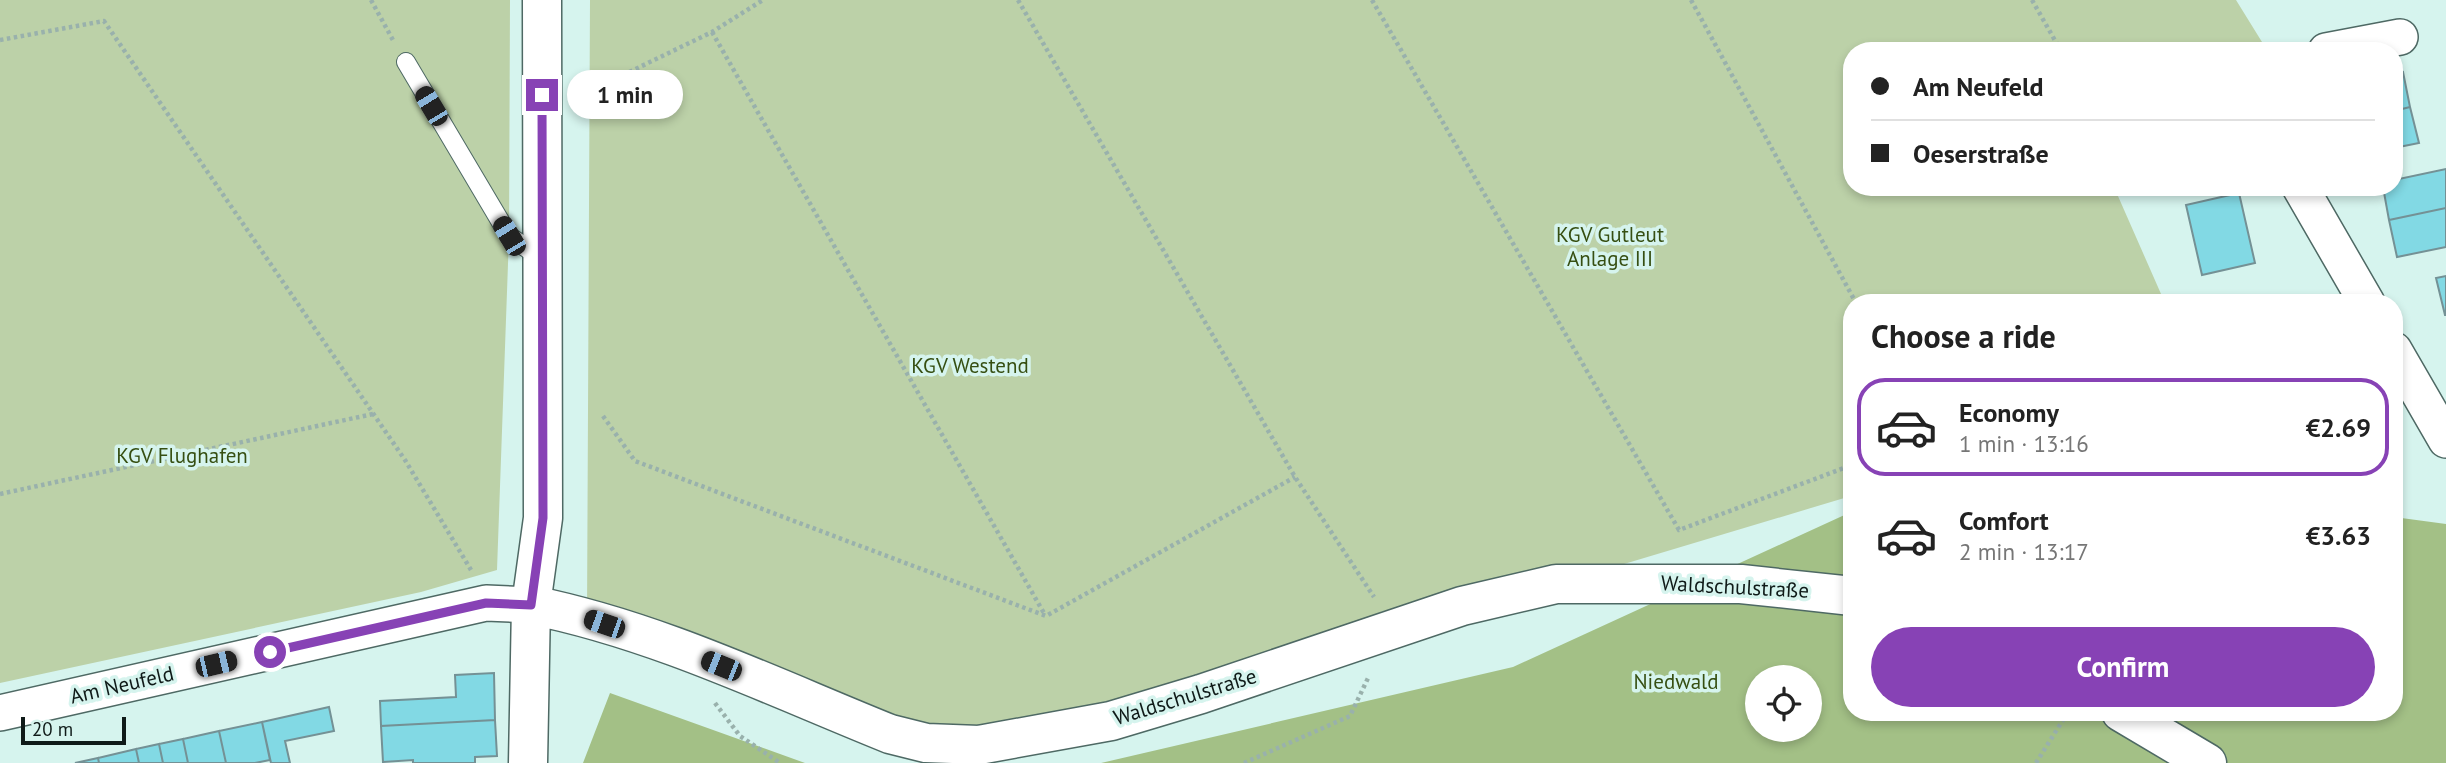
<!DOCTYPE html>
<html lang="en">
<head>
<meta charset="utf-8">
<style>
	:root { --surface:#fff; --page:#f6f6f6; --text:#222; --muted:#767676; --line:#e0e0e0; --accent:#8742b5 }
	body { margin:0; font-family:"PT Sans",sans-serif; background:var(--page); color:var(--text); height:100vh; display:flex; flex-direction:column; font-size:26px; white-space:nowrap }
	* { box-sizing:border-box; margin:0 }
	p { font-size:23px; color:var(--muted) }
	.icon { flex:none; width:38px; height:38px; fill:none; stroke:currentColor; stroke-width:2; stroke-linecap:round; stroke-linejoin:round }
	.map { position:relative; flex:1; overflow:hidden }
	.panel { position:absolute; left:1843px; top:294px; width:560px; height:427px; display:flex; flex-direction:column; background:var(--surface); border-radius:28px; box-shadow:0 4px 10px #0003 }
	.panel>* { flex:none }
	.guide { position:absolute; left:1843px; top:42px; width:560px; height:154px; border-radius:28px; box-shadow:0 4px 10px #0003; display:grid; align-content:center; height:154px; padding:0 28px; background:var(--surface) }
	.buttons { position:absolute; left:1745px; top:665px; display:grid; gap:14px }
	.buttons a { display:grid; place-items:center; width:77px; height:77px; border-radius:50%; background:var(--surface); box-shadow:0 4px 10px #0003; font-size:35px }
	.scale { position:absolute; left:21px; bottom:18px; width:105px; box-sizing:border-box; padding-left:7px; border:4px solid #0f1a18; border-top:0; font-size:19px; line-height:24px; white-space:nowrap; color:#0f1a18; -webkit-text-stroke:5px #d6f4ee; paint-order:stroke }
	.end { position:absolute; width:32px; height:32px; margin:-16px; border:9px solid #8742b5; background:#fff; box-shadow:0 0 0 4px #fff }
	.from { border-radius:50% }
	.bubble { position:absolute; height:49px; border-radius:24px; background:var(--surface); box-shadow:0 4px 10px #0003; font-size:23px; font-weight:700; line-height:49px; text-align:center }
	.car { position:absolute; width:21px; height:42px; margin:-21px -10px; border-radius:9px; box-shadow:0 0 5px 2px #0007; background:linear-gradient(#222 24%,#8ab4d8 0 40%,#222 0 76%,#8ab4d8 0 86%,#222 0) }
	.guide b { display:flex; align-items:center; gap:24px; height:66px; font-size:26px }
	.guide b+b { border-top:2px solid var(--line) }
	.guide i { width:18px; height:18px; background:var(--text) }
	ul { padding:0; list-style:none }
	li { display:flex; align-items:center; gap:21px; height:98px; margin:0 14px 10px; padding:0 14px; border:4px solid transparent; border-radius:28px }
	li div { flex:1 }
	li b { display:block; font-size:26px }
	li em { font-style:normal; font-weight:700 }
	li.current { border-color:var(--accent) }
	li>.icon { width:63px; height:63px; stroke-width:1.5 }
	h2 { padding:0 28px; font-size:32px; line-height:84px }
	.action { display:flex; gap:14px; margin-top:auto; padding:14px 28px }
	.action a { flex:1; height:80px; border-radius:42px; background:var(--accent); color:#fff; font-size:28px; font-weight:700; line-height:80px; text-align:center }
	.map>svg:first-child { display:block }
	.green { fill:#bcd1a8 }
	.forest { fill:#a3c086; fill-rule:evenodd }
	.building { fill:#82d9e4; stroke:#749195; stroke-width:2 }
	.lines { fill:none; stroke-linecap:round; stroke-linejoin:round }
	.lane-casing { stroke:#4e6964; stroke-width:20 }
	.street-casing { stroke:#4e6964; stroke-width:38 }
	.secondary-casing { stroke:#4e6964; stroke-width:41 }
	.path { stroke:#99b1ac; stroke-width:4.5; stroke-dasharray:3.5 3.5; stroke-linecap:butt }
	.lane { stroke:#fff; stroke-width:18 }
	.street { stroke:#fff; stroke-width:35 }
	.secondary { stroke:#fff; stroke-width:38 }
	.route { stroke:#8742b5; stroke-width:9 }
	.labels { text-anchor:middle; stroke-width:7; stroke-linejoin:round; paint-order:stroke }
	.park-label { font-size:21px; fill:#364f12; stroke:#d6f4ee }
	.street-label { font-size:21px; fill:#0f1a18; stroke:#d6f4ee }
</style>
</head>
<body>
<div class="map">
<svg width="2446" height="763" viewBox="0 0 2446 763">
	<rect width="100%" height="100%" fill="#d6f4ee"/>
	<path class="green" d="M 0,0 L 510,0 L 509,236 L 497,570 L 421,592 L 0,683 Z
		M 590,0 L 2236,0 L 2262,42 L 2185,51 L 1852,51 L 1852,187 L 2114,187 L 2165,303 L 1852,303 L 1851,496 L 1524,594 L 1383,611 L 1095,740 L 949,749 L 587,616 Z"/>
	<path class="forest" d="M 1851,512 L 1852,712 L 2394,712 L 2394,517 L 2446,524 L 2446,763 L 1101,763 L 1513,667 ZM 1757,677 L 1810,677 L 1810,730 L 1757,730 Z
		M 610,693 L 805,763 L 583,763 Z"/>
	<path class="building" d="M 2403,72 L 2410,107 L 2394,111 L 2394,74 Z
		M 2410,107 L 2419,143 L 2394,148 L 2394,111 Z
		M 2446,169 L 2446,208 L 2389,220 L 2383,187 L 2394,187 L 2394,180 Z
		M 2239,193 L 2255,263 L 2202,275 L 2186,205 Z
		M 2446,208 L 2446,247 L 2397,257 L 2389,220 Z
		M 2446,276 L 2446,315 L 2445,315 L 2436,278 Z
		M 2283,298 L 2284,303 L 2261,303 Z
		M 494,673 L 495,720 L 381,726 L 380,701 L 456,697 L 455,675 Z
		M 329,707 L 334,731 L 285,741 L 290,763 L 271,763 L 262,722 Z
		M 495,720 L 497,756 L 475,757 L 475,763 L 413,763 L 413,760 L 383,762 L 381,726 Z
		M 262,722 L 270,760 L 255,763 L 226,763 L 219,731 Z
		M 219,731 L 226,763 L 188,763 L 183,739 Z
		M 183,739 L 188,763 L 163,763 L 159,744 Z
		M 159,744 L 163,763 L 139,763 L 136,749 Z
		M 136,749 L 139,763 L 99,763 L 98,758 Z
		M 98,758 L 99,763 L 75,763 Z"/>
	<g class="lines">
		<g class="lane-casing">
			<path id="lane" d="M 406,62 L 509,236 L 541,258"/>
		</g>
		<g class="street-casing">
			<path id="street" d="M 2326,51 L 2400,37
				M 2300,187 L 2367,303
				M 2394,350 L 2446,440
				M 0,713 L 486,603 L 531,605"/>
		</g>
		<g class="secondary-casing">
			<path id="secondary" d="M 531,605 C 656,630 773,687 890,734 L 926,743 L 979,745 L 1111,721 L 1201,694 L 1462,606 L 1556,584 L 1741,584 L 1852,596
				M 2121,712 L 2207,763
				M 528,763 L 531,605 L 543,518 L 542,0"/>
		</g>
		<path class="path" d="M 371,0 L 394,42
			M 1018,0 L 1295,477 L 1374,597
			M 1372,0 L 1679,530 L 1852,465
			M 1691,0 L 1856,303
			M 2032,0 L 2061,51
			M 712,32 L 1045,615
			M 0,40 L 104,21 L 405,460 L 471,570
			M 578,93 L 588,92 L 712,32 L 763,0
			M 603,416 L 635,461 L 1046,616 L 1295,477
			M 0,494 L 373,414
			M 715,703 L 740,736 L 780,763
			M 1244,763 L 1350,716 L 1369,676
			M 2036,763 L 2068,712"/>
		<use href="#lane" class="lane"/>
		<use href="#street" class="street"/>
		<use href="#secondary" class="secondary"/>
	</g>
	<g class="lines">
		<path class="route" d="M 270,652 L 486,603 L 531,605 L 543,518 L 542,95"/>
	</g>
	<g class="labels">
		<g class="park-label">
			<text x="1610" y="242">KGV Gutleut<tspan x="1610" dy="24">Anlage III</tspan></text>
			<text x="970" y="373">KGV Westend</text>
			<text x="182" y="463">KGV Flughafen</text>
			<text x="1676" y="689">Niedwald</text>
		</g>
		<g class="street-label">
			<text transform="translate(1735 587) rotate(3)" y="7">Waldschulstraße</text>
			<text transform="translate(122 685) rotate(-13)" y="7">Am Neufeld</text>
			<text transform="translate(1185 697) rotate(-17)" y="7">Waldschulstraße</text>
		</g>
	</g>
</svg>
<div class="buttons">
<a><svg class="icon" aria-label="locate" viewBox="0 0 24 24"><circle cx="12" cy="12" r="6"/><path d="M12 2v4M12 18v4M2 12h4M18 12h4"/></svg></a>
</div>
<div class="scale">20 m</div>
<i class="end from" style="left:270px;top:652px"></i>
<i class="end" style="left:542px;top:95px"></i>
<div class="bubble" style="left:567px;top:70px;width:116px">1 min</div>
<i class="car" style="left:431px;top:106px;rotate:329deg"></i>
<i class="car" style="left:509px;top:236px;rotate:329deg"></i>
<i class="car" style="left:604px;top:624px;rotate:289deg"></i>
<i class="car" style="left:216px;top:664px;rotate:77deg"></i>
<i class="car" style="left:721px;top:666px;rotate:292deg"></i>
<div class="guide">
<b><i class="from"></i>Am Neufeld</b>
<b><i></i>Oeserstraße</b>
</div>
<section class="panel">
<h2>Choose a ride</h2>
<ul>
<li class="current"><svg class="icon" aria-label="car" viewBox="0 0 24 24"><path d="M5 17H2v-5l4-1 3-4h7l3 4 3 1v5h-3M9 17h6M6 11h13"/><circle cx="7" cy="17" r="2"/><circle cx="17" cy="17" r="2"/></svg><div><b>Economy</b><p>1 min · 13:16</p></div><em>€2.69</em></li>
<li><svg class="icon" aria-label="car" viewBox="0 0 24 24"><path d="M5 17H2v-5l4-1 3-4h7l3 4 3 1v5h-3M9 17h6M6 11h13"/><circle cx="7" cy="17" r="2"/><circle cx="17" cy="17" r="2"/></svg><div><b>Comfort</b><p>2 min · 13:17</p></div><em>€3.63</em></li>
</ul>
<div class="action"><a>Confirm</a></div>
</section>
</div>
</body>
</html>
